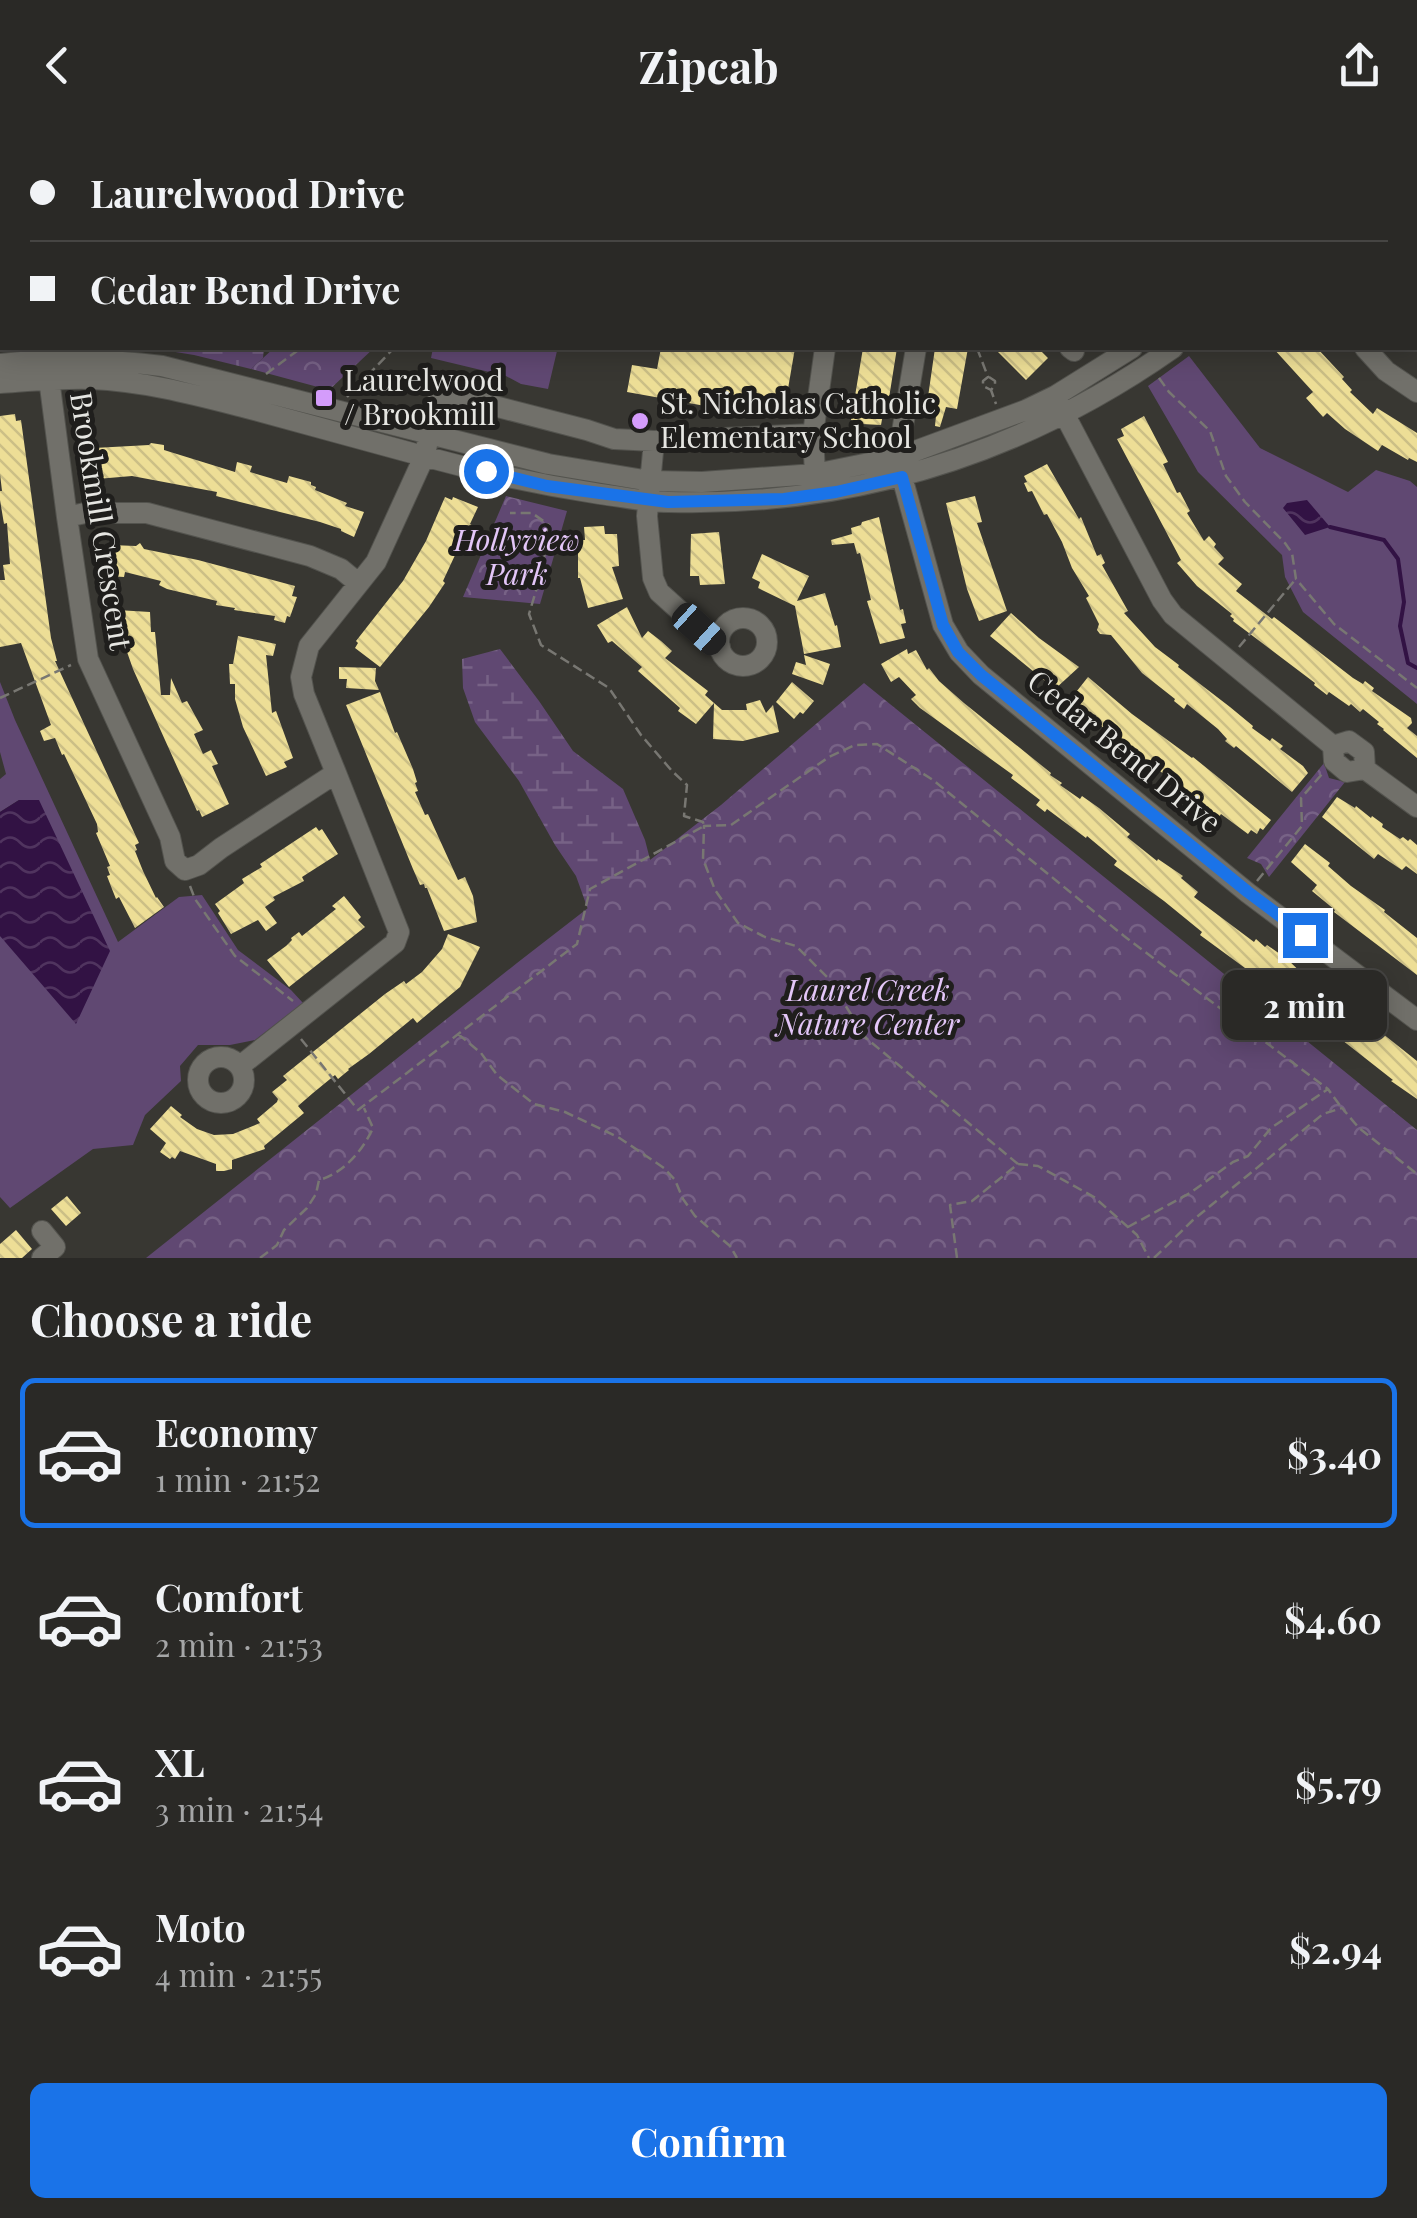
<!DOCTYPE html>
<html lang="en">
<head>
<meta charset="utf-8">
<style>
	:root { --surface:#2a2926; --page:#32312e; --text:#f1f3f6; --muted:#a5a6a7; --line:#464543; --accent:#1a73e8 }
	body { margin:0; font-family:"Playfair Display",serif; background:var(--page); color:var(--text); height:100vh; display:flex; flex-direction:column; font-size:38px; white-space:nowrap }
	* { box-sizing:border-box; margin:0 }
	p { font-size:32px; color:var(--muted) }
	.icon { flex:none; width:55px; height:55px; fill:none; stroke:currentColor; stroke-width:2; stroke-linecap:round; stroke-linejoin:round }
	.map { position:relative; height:1128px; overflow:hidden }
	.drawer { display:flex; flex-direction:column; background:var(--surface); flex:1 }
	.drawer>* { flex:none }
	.top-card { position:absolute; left:0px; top:0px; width:1418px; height:220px; box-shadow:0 5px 25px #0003,0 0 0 2px var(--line); display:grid; align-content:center; height:220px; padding:0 30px; background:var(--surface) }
	.end { position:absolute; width:45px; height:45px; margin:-22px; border:12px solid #1a73e8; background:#fff; box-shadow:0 0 0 5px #fff }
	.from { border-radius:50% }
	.bubble { position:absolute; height:70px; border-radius:15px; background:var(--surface); box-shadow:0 5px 25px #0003,0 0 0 2px var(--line); font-size:32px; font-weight:700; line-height:70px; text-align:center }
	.car { position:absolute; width:30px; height:60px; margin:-30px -15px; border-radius:12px; box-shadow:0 0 8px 2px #0007; background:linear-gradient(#222 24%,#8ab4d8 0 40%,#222 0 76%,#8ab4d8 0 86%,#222 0) }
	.top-card b { display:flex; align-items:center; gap:35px; height:95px; font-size:38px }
	.top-card b+b { border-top:2px solid var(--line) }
	.top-card i { width:25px; height:25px; background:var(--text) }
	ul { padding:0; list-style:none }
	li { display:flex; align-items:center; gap:30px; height:150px; margin:0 20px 15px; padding:0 10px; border:5px solid transparent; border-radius:15px }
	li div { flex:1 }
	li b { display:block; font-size:38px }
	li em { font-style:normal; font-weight:700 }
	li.active { border-color:var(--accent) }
	li>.icon { width:90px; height:90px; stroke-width:1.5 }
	h2 { padding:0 30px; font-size:45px; line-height:120px }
	.button { display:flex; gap:20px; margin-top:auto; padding:20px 30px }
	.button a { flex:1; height:115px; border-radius:15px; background:var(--accent); color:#fff; font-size:40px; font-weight:700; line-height:115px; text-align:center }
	header { display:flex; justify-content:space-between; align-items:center; height:130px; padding:0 30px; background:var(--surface); font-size:45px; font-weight:700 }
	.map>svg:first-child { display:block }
	.green { fill:#604872 }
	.forest { fill:url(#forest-firs) }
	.wetland { fill:url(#wetland-marsh) }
	.park { fill:url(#park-crowns) }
	.water { fill:url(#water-waves) }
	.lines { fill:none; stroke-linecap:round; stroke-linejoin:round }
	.stream { stroke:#321244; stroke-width:4 }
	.building { fill:url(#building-back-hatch) }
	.minor-casing { stroke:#53534e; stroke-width:22 }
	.path { stroke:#787772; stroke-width:2.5; stroke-dasharray:10 5; stroke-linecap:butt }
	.minor { stroke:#71706a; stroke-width:20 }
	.route { stroke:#1a73e8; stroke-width:12 }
	.poi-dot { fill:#d49cfb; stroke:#1f1e1c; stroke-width:4 }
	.labels { text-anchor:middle; stroke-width:10; stroke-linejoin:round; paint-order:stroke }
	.poi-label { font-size:30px; fill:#e6e6e2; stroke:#1f1e1c; text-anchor:start }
	.street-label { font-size:30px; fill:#e6e6e2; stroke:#1f1e1c }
	.park-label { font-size:30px; font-style:italic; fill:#e3c6f8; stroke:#1f1e1c }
</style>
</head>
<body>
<header><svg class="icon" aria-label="back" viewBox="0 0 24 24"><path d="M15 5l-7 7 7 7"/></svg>Zipcab<svg class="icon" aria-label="share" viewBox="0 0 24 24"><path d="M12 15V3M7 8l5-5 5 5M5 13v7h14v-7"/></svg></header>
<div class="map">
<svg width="1417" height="1128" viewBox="0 0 1417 1128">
	<defs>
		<pattern id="forest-firs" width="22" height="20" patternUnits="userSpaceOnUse" patternTransform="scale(2.5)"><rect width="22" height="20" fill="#604872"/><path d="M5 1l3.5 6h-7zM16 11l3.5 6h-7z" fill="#776286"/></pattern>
		<pattern id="wetland-marsh" width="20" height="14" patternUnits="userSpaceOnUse" patternTransform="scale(2.5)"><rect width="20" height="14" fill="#604872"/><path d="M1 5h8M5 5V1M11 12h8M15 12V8" fill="none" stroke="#776286"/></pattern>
		<pattern id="park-crowns" width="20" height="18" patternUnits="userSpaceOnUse" patternTransform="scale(2.5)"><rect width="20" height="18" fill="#604872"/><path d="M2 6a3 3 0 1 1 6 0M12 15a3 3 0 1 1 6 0" fill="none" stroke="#776286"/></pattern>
		<pattern id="water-waves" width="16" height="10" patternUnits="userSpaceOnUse" patternTransform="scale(2.5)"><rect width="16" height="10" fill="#321244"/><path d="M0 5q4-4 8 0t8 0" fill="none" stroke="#50345f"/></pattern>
		<pattern id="building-back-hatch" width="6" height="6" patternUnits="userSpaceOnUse" patternTransform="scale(2.5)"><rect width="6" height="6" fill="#edde96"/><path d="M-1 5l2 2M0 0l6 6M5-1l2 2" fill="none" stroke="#cbbf86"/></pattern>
	</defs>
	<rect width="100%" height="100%" fill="#383732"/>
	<path class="green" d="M 433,218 L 556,218 L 557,221 L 548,259 L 521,254 L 506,246 L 431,228 Z
		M 1189,226 L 1260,318 L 1348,362 L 1376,340 L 1410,351 L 1417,357 L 1417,574 L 1303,482 L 1285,447 L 1282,425 L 1198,342 L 1148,256 Z
		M 0,552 L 15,590 L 118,812 L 179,767 L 202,765 L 238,820 L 291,860 L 303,873 L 255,910 L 230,915 L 198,915 L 180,936 L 181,951 L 145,985 L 133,1015 L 93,1019 L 10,1078 L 0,1067 L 0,806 L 3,807 L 19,670 L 0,682 L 0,649 L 6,644 L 0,622 Z"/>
	<path class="forest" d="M 491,0 L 711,0 L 707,2 L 493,2 Z
		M 953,0 L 1111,0 L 1113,2 L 955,2 Z"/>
	<path class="wetland" d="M 151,218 L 264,218 L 263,228 L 251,239 L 194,225 Z
		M 500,519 L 539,571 L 573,621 L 623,659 L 645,710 L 660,768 L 595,799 L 576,746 L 555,715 L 519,651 L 475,592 L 463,558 L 462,529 Z"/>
	<path class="park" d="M 303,0 L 491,0 L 493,2 L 301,2 Z
		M 274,218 L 374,218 L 329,260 L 251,239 Z
		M 506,366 L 567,381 L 540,474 L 463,467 Z
		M 864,553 L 1417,1000 L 1417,1128 L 146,1128 L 517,833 L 721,675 Z
		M 1324,633 L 1329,648 L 1345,652 L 1269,747 L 1261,734 L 1247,728 Z"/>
	<path class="water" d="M 1307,370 L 1330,397 L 1305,405 L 1283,378 L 1287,373 Z
		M 19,670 L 39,670 L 110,821 L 76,894 L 0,806 L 0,682 Z"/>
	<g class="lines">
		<path class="stream" d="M 1330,397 L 1384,410 L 1398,429 L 1404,472 L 1400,496 L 1408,533 L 1417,538"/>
	</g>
	<path class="building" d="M 661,218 L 795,218 L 784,282 L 740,274 L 739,282 L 627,262 L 632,235 L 657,239 Z
		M 863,218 L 897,218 L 889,268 L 886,267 L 881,295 L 862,294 L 851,290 Z
		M 935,218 L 968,218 L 957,279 L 946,277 L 940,297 L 935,296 L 937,275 L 927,274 Z
		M 994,218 L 1038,218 L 1048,228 L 1026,250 Z
		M 1273,218 L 1317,218 L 1344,247 L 1342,249 L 1352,260 L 1350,262 L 1373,284 L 1377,278 L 1417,303 L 1417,332 L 1409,328 L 1408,330 L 1382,315 L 1378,321 L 1345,299 L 1327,283 L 1323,287 L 1306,268 L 1313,262 Z
		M 15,284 L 16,291 L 21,290 L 51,508 L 57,531 L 55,531 L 139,713 L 135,715 L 137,720 L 135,721 L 143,741 L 156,768 L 157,767 L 164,777 L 135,798 L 119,767 L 116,769 L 112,759 L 107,746 L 110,745 L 107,737 L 110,736 L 96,703 L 98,702 L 97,694 L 64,624 L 62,625 L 55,608 L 44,611 L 40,601 L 51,595 L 21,513 L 0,517 L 0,450 L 5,450 L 3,435 L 10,434 L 7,393 L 4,394 L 0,370 L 0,361 L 2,361 L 0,344 L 0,286 Z
		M 1144,286 L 1168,332 L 1163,334 L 1177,363 L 1180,362 L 1190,381 L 1187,383 L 1204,411 L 1209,406 L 1216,414 L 1214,417 L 1224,428 L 1218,434 L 1242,454 L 1236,461 L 1272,489 L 1274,487 L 1353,548 L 1363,554 L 1365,551 L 1374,558 L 1372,561 L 1411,588 L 1412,593 L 1407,598 L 1417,606 L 1417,628 L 1383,600 L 1384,599 L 1377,594 L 1379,592 L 1363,579 L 1360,582 L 1351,574 L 1349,576 L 1329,562 L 1327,565 L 1314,555 L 1315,553 L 1233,491 L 1234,489 L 1230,486 L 1232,484 L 1197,456 L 1177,433 L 1181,430 L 1117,309 L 1124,306 L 1121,299 Z
		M 151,313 L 164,315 L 164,320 L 235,342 L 237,332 L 252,336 L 250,342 L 287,353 L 289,346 L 311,352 L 311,355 L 316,357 L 315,360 L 347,373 L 345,376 L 364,382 L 354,407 L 341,401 L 341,399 L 320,392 L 216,366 L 217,362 L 132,346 L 97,349 L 97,338 L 94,337 L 94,318 L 149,315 Z
		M 1047,334 L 1079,389 L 1081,387 L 1097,426 L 1101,424 L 1105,433 L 1102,435 L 1128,481 L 1124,483 L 1155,517 L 1179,535 L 1178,537 L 1230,577 L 1253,596 L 1252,598 L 1270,611 L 1272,608 L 1283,616 L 1280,619 L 1303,636 L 1308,643 L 1292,662 L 1236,616 L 1234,618 L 1225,611 L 1227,609 L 1218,599 L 1187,574 L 1184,579 L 1174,571 L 1175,569 L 1142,543 L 1111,505 L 1100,504 L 1097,500 L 1099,494 L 1086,468 L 1089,466 L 1072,438 L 1062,412 L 1047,384 L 1044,385 L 1032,361 L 1028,362 L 1024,353 L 1027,352 L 1024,346 Z
		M 975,366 L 982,392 L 977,393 L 1007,481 L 979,491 L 967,459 L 946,373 Z
		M 445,367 L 452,370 L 453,367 L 478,377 L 470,394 L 473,396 L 460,425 L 456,423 L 443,451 L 445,453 L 429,477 L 380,537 L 355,518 L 358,513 L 356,511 L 403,451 L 426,411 Z
		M 879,387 L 900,480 L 903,479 L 906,493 L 901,494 L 905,508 L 880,514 L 867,471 L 871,470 L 860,423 L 857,424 L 854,413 L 832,415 L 831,410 L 852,404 L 851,398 L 861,395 L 862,392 Z
		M 604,396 L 605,404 L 617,404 L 619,436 L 612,437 L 623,469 L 588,478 L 580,448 L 578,448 L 578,410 L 585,410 L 584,397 Z
		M 719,402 L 725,454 L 700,455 L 699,446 L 690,446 L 691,404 Z
		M 140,413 L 144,419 L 198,430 L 295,456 L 292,466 L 297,467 L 290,487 L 287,486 L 285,493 L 274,490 L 275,486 L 234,480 L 235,478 L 216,475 L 217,471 L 167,459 L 159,455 L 161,451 L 125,442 L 124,447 L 108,446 L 111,415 L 136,416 Z
		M 762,424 L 809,446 L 797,471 L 825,463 L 835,496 L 837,495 L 841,517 L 804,524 L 795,476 L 758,458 L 760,452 L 752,448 Z
		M 627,477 L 642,508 L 648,501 L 661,511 L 672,521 L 665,528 L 708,561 L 705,565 L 714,573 L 696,594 L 678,581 L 680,578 L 638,541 L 642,537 L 612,511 L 608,513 L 597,495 Z
		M 117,480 L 150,482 L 151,502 L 155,502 L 161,565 L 170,565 L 171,548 L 182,573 L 187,571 L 203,600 L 194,604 L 203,624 L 211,620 L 218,634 L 212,636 L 229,674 L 202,687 L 199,680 L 197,681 L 133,539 L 126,519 L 124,519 L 120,497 L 117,497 Z
		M 1011,483 L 1039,508 L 1079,537 L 1055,559 L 990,506 Z
		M 238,506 L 276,514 L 273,526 L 266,525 L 272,583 L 276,581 L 293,628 L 284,632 L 287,637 L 266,646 L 243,597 L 235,569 L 235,554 L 230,554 L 229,534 L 233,534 Z
		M 907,519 L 908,524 L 916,520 L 927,540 L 929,538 L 939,551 L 964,573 L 1051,643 L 1050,645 L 1062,653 L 1060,655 L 1080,669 L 1082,666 L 1099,678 L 1130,704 L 1127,707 L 1157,731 L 1158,729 L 1183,746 L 1181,748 L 1198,762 L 1194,767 L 1254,812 L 1256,809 L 1265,817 L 1267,815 L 1287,829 L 1313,854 L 1315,851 L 1351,882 L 1353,880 L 1417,931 L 1417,969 L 1391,951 L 1393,950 L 1314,888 L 1312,891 L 1295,878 L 1298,875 L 1262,846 L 1260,849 L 1200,805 L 1202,802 L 1164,771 L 1114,735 L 1117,731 L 1087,706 L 1086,708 L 1047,679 L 1045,682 L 1036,675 L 1040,670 L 1011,648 L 1013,645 L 920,578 L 911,569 L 916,565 L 899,547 L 891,552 L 881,534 Z
		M 804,525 L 830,534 L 823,555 L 792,544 L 796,532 L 806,535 Z
		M 339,537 L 376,538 L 375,551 L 379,560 L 346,558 L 347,549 L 339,549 Z
		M 1088,547 L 1132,584 L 1192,628 L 1193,627 L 1271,690 L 1263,700 L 1260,698 L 1257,704 L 1251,700 L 1248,704 L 1221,684 L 1219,687 L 1210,680 L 1208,683 L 1180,661 L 1182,658 L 1069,571 Z
		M 792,552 L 814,571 L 803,584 L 800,582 L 794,589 L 776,572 Z
		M 380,562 L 395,603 L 397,602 L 413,639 L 417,652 L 415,653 L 418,661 L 415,662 L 425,685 L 428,684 L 458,750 L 465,747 L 473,766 L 477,792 L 444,801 L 427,758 L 425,758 L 424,754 L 420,755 L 413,739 L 346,575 Z
		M 760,570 L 766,583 L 773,575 L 779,602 L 743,611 L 713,609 L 714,573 L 722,580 L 747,580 L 746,574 Z
		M 1337,667 L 1355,678 L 1356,676 L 1371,688 L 1372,686 L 1383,694 L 1382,697 L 1400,709 L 1403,707 L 1408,711 L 1410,709 L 1417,715 L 1417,744 L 1406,736 L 1402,740 L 1378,724 L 1374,729 L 1322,687 Z
		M 316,697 L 319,701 L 322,699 L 338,724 L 302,747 L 304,751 L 273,767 L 275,770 L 265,777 L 277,793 L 266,801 L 258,790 L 231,804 L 218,783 L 220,781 L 215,774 L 244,753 L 242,749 L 262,737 L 260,734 Z
		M 1305,714 L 1330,733 L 1328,736 L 1351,756 L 1385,780 L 1384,782 L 1417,808 L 1417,845 L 1334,782 L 1335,780 L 1312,761 L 1317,755 L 1291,732 Z
		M 344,766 L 361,787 L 358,790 L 365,797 L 289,857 L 267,830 L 286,816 L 292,810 L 291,808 L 299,802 L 302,806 L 336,779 L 332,776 Z
		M 448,804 L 480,817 L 460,857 L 417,893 L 413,888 L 369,924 L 348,939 L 349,940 L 338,949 L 335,945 L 313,963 L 298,976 L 304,983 L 264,1016 L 265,1019 L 232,1030 L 232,1039 L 224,1041 L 216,1041 L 216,1034 L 180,1021 L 175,1029 L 172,1027 L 170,1029 L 160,1022 L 166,1013 L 150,999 L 171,976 L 182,985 L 180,987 L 197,999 L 214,1005 L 233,1004 L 260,993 L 257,989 L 277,972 L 278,969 L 272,962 L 287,950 L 283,946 L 385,864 L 404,851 L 406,854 L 422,842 L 442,819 Z
		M 67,1066 L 81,1083 L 66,1096 L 51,1079 Z
		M 16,1100 L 32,1119 L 22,1128 L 0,1128 L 0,1114 Z"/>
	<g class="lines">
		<g class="minor-casing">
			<path id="minor" d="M 79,2 L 80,0
				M 1349,2 L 1351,0
				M 1372,2 L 1374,0
				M 1415,49 L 1417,51
				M 45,218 L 67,387 L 88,529 L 170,707 L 175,731 L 185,740 L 199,735 L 221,718 L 336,643 L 304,564 L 301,547 L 309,516 L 376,432 L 424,327 L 439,266 L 448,264 L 587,300 L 614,309 L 654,311 L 813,304
				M 916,218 L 900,314 L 899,327 L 902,347 L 943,495 L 959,522 L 981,545 L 1248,763 L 1417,890
				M 1070,218 L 1074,221
				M 1365,218 L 1386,241 L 1417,262
				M 0,234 C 56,227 105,229 162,236 L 548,334 L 650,351 L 702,352 L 815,344 L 899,327 L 1026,280 L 1055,266 L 1132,218
				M 0,253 C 30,251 61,248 91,249 C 144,251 196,265 247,278 C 306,294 364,310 423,326 C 481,342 541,355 600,364 C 623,367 645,372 668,372 C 854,377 1022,324 1173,218
				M 1058,272 L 1162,470 L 1173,485 L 1333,616 L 1334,631 L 1347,642 L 1365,639 L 1417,677
				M 654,311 L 647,386 L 653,448 L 659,462 L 720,517
				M 815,344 L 813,304 L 825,218
				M 67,387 L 85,383 L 147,383 L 310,426 L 341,439 L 358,453
				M719 512a24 24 0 1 1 48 0a24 24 0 1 1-48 0Z
				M 1333,616 L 1349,611 L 1364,622 L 1365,639
				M198 950a23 23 0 1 1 46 0a23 23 0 1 1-46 0Z
				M 240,936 L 395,813 L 399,802 L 336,643
				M 42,1128 L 55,1117 L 42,1101"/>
		</g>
		<path class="path" d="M 463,0 L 466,2
			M 787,0 L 788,2
			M 709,2 L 712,0
			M 977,218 L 988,247 L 983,251 L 983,256 L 991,260
			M 266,244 L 301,218
			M 989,247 L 995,251 L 995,255 L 991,260 L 996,274
			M 1159,248 L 1169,262 L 1210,301 L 1226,346 L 1245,372 L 1285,413 L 1292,423 L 1296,449 L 1334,494 L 1417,558
			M 347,267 L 394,218
			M 1239,517 L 1295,450
			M 0,568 L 71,535
			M 1257,751 L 1302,696 L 1301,668 L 1323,643
			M 190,756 L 195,769 L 235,826 L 293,871
			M 458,904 L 481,923 L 497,945 L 534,974 L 565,982 L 618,1007 L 664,1038 L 675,1050 L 683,1069 L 695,1086 L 730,1116 L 737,1128
			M 301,909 L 358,980 L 577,814 L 590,759 L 704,696 L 703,692 L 684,686 L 687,655 L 672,641 L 641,605 L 609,558 L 541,515 L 529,484 L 542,441 L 549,395 L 532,383 L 510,383
			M 1018,1034 L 866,908 L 828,848 L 796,816 L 765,807 L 738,793 L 715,760 L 703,729 L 704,696 L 731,695 L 829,627 L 855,615 L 877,614 L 933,650 L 1124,806 L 1328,959
			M 1128,1097 L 1190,1063 L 1233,1032 L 1248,1026 L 1271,998 L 1328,959 L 1341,977
			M 260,1128 L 277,1115 L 284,1100 L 307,1078 L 316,1064 L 319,1050 C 344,1043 363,1020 373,998 L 364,978
			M 957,1128 L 950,1075 L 972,1071 L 1018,1034 L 1038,1036 L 1094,1067 L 1137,1105 L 1149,1128
			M 1154,1128 L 1193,1090 L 1323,984 L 1342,978 L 1359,998 L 1417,1044"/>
		<use href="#minor" class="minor"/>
	</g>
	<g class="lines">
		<path class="route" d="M 486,341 L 547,356 L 668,372 L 784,369 L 836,362 L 902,347 L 943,495 L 958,522 L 981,545 L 1248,762 L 1305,805"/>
	</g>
	<g class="poi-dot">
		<rect x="314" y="258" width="20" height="20" rx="5"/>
		<circle cx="640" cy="291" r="10"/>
	</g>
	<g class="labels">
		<g class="poi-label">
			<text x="344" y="261">Laurelwood<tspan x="344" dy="34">/ Brookmill</tspan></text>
			<text x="660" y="284">St. Nicholas Catholic<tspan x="660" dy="34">Elementary School</tspan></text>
		</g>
		<g class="street-label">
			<text transform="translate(100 391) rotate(81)" y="10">Brookmill Crescent</text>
			<text transform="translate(1124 622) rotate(39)" y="10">Cedar Bend Drive</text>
		</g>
		<g class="park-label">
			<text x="517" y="421">Hollyview<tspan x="517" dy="34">Park</tspan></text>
			<text x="868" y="871">Laurel Creek<tspan x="868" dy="34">Nature Center</tspan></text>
		</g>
	</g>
</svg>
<i class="end from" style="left:486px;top:341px"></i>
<i class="end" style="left:1305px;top:805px"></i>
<div class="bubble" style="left:1222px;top:840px;width:165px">2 min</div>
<i class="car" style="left:699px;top:499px;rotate:132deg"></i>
<div class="top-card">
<b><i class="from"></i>Laurelwood Drive</b>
<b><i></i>Cedar Bend Drive</b>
</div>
</div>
<section class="drawer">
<h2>Choose a ride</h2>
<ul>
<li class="active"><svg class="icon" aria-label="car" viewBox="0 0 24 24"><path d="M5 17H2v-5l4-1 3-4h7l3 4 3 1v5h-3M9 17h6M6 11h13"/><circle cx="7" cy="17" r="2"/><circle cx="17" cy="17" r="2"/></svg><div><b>Economy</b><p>1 min · 21:52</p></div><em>$3.40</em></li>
<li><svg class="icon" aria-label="car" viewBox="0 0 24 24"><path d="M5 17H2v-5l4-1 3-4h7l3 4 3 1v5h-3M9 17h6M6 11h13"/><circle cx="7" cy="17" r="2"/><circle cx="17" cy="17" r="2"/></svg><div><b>Comfort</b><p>2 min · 21:53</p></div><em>$4.60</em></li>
<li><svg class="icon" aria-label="car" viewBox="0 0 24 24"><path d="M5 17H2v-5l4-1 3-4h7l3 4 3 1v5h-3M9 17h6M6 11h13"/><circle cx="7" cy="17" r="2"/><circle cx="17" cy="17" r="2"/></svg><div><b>XL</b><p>3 min · 21:54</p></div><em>$5.79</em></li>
<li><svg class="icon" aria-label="car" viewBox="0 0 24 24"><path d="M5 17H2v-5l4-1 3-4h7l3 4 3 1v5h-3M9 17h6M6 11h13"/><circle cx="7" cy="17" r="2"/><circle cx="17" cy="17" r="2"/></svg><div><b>Moto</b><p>4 min · 21:55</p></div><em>$2.94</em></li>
</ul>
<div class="button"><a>Confirm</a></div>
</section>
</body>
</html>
